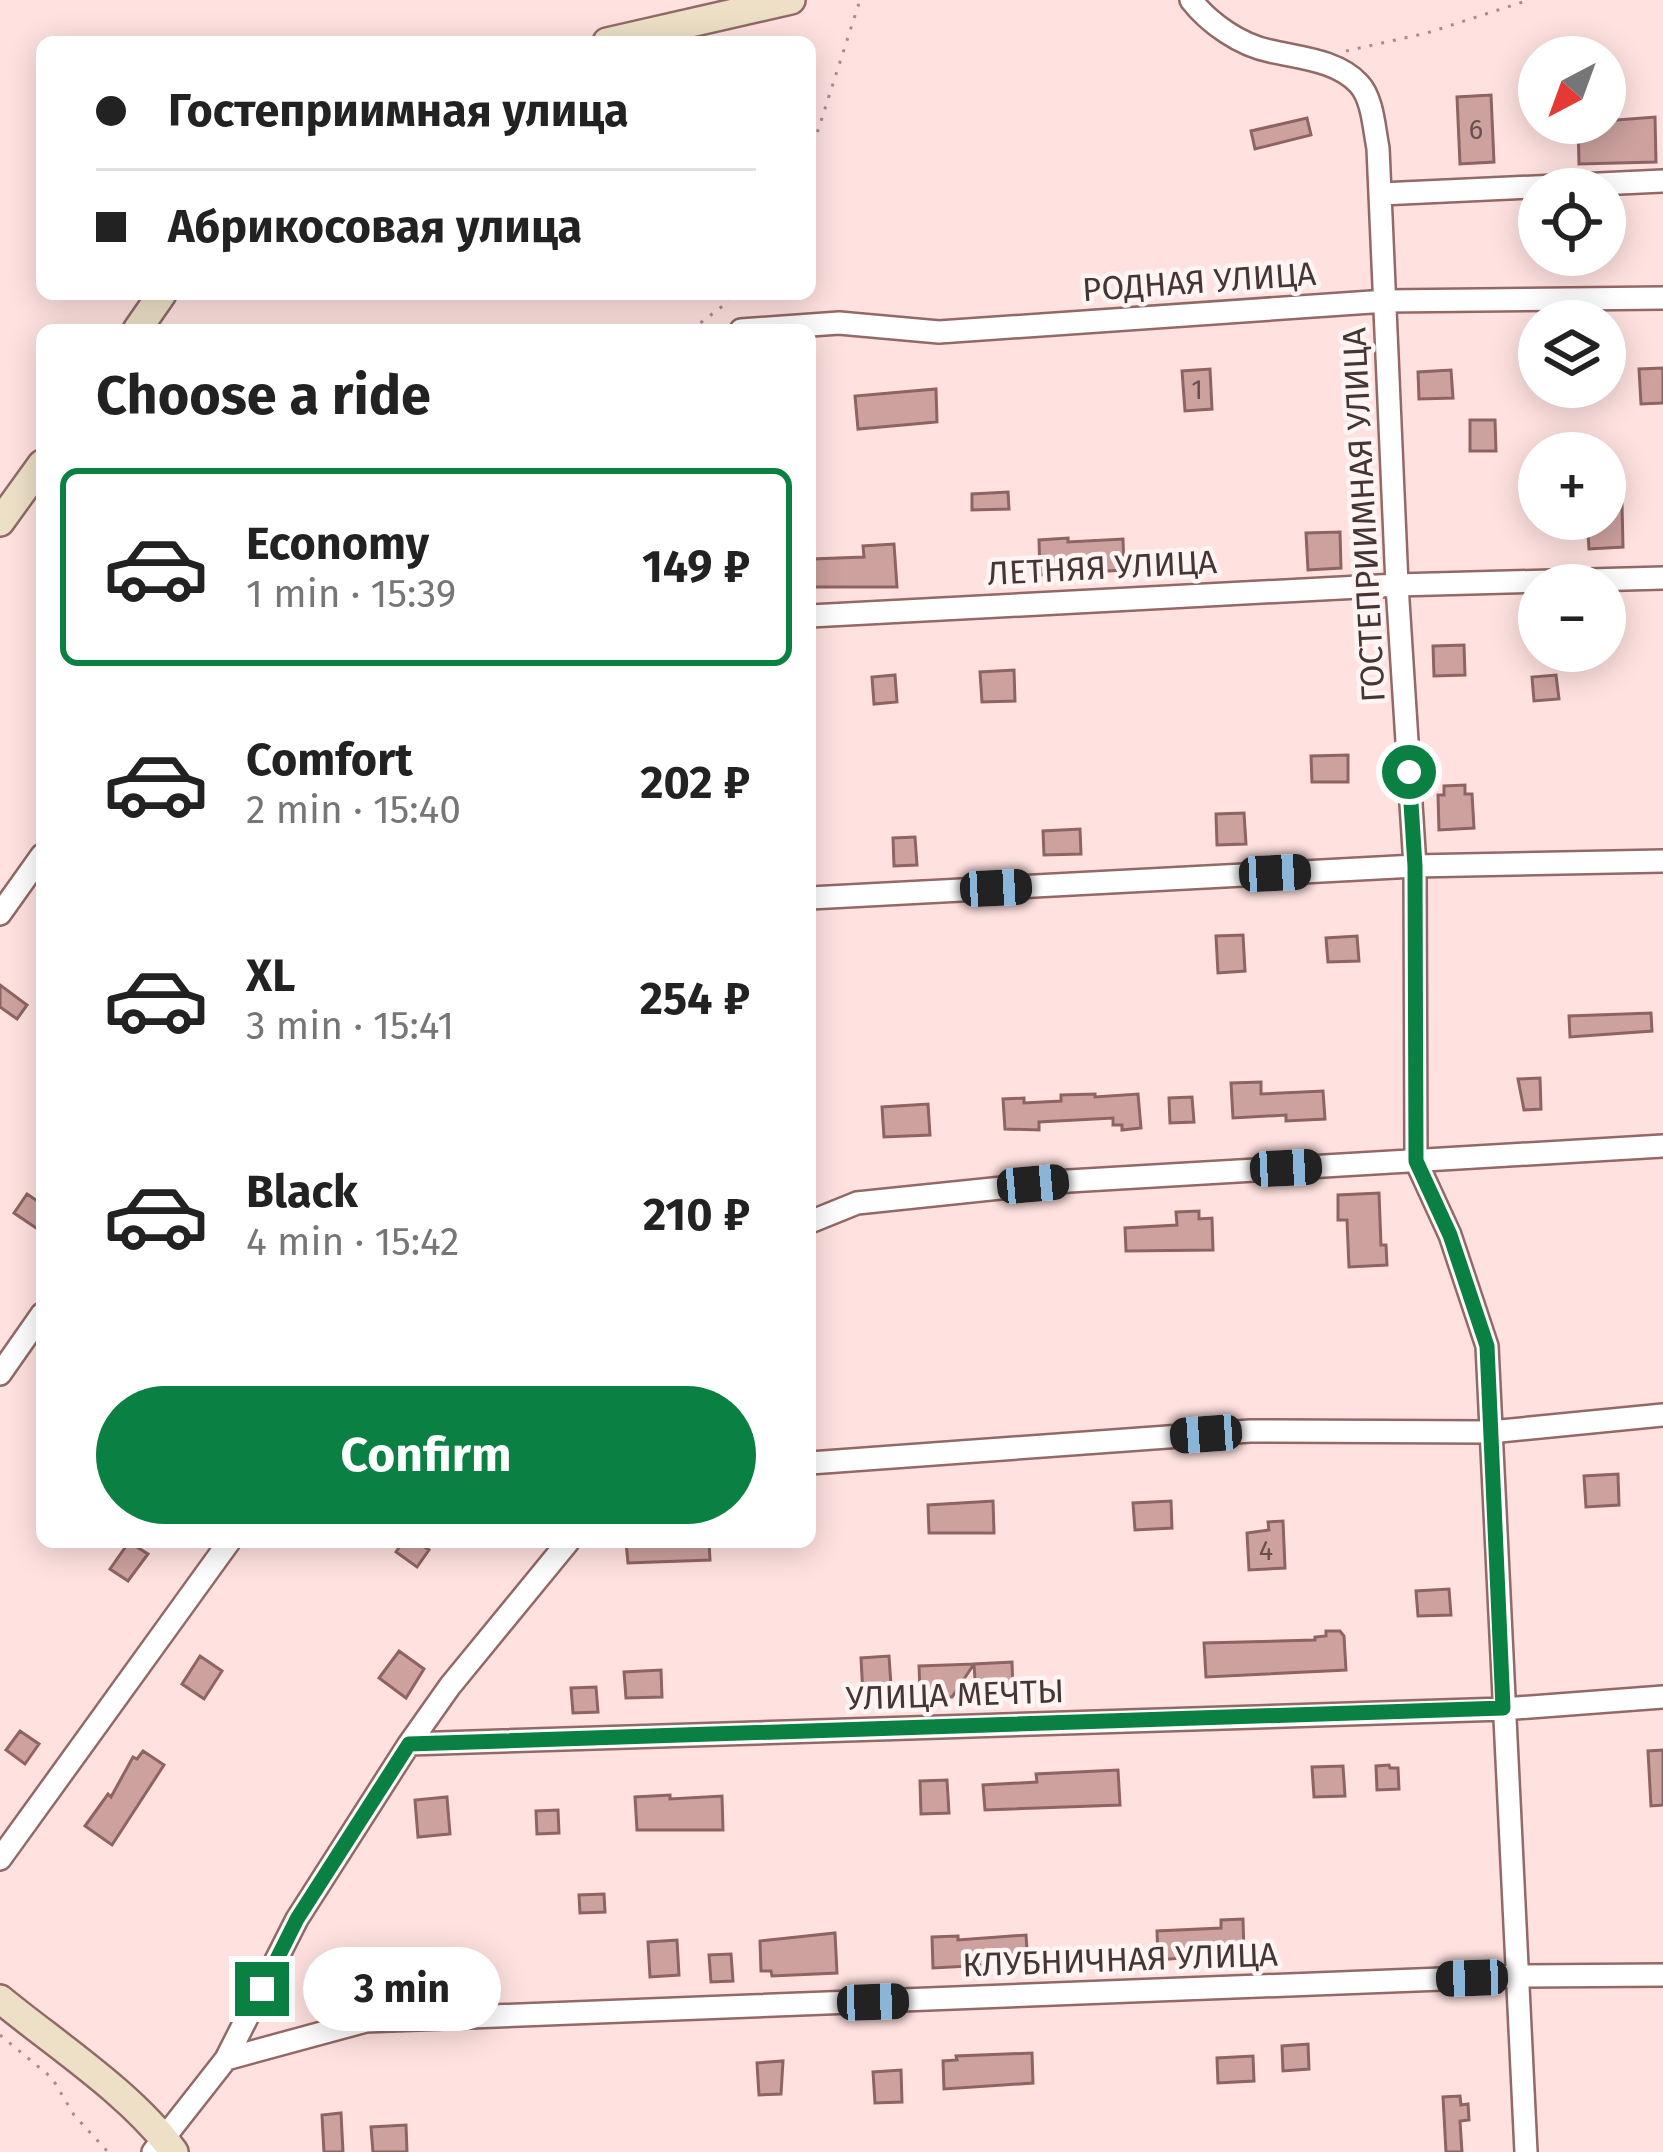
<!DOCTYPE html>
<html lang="en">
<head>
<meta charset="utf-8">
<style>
	:root { --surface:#fff; --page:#f6f6f6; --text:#222; --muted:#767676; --line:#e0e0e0; --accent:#0b8043 }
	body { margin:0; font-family:"Fira Sans",sans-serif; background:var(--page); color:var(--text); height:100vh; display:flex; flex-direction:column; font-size:45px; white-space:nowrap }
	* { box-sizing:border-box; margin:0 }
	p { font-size:39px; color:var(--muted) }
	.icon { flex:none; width:66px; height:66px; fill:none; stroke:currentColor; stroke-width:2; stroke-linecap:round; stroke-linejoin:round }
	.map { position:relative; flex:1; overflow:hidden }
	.details { position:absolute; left:36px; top:324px; width:780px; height:1224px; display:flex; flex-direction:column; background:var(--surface); border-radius:18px; box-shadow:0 6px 30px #0003 }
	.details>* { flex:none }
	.top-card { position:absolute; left:36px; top:36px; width:780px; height:264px; border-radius:18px; box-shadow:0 6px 30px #0003; display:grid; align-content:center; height:264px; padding:0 60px; background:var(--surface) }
	.needle { width:78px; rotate:221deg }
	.buttons { position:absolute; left:1518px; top:36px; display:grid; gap:24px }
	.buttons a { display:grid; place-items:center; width:108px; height:108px; border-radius:50%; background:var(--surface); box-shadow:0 6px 30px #0003; font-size:60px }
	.end { position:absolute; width:54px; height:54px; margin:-27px; border:15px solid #0b8043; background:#fff; box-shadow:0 0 0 6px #fff }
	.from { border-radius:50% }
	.bubble { position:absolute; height:84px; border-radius:42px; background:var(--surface); box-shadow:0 6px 30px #0003; font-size:39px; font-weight:700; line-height:84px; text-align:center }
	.car { position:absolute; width:36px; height:72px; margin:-36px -18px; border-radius:15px; box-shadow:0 0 9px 3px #0007; background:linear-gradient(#222 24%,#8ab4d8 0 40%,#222 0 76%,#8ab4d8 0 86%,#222 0) }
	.top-card b { display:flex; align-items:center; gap:42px; height:114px; font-size:45px }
	.top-card b+b { border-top:3px solid var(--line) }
	.top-card i { width:30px; height:30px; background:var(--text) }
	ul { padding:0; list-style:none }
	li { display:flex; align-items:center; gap:36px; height:198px; margin:0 24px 18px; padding:0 36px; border:6px solid transparent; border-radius:18px }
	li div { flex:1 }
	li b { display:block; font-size:45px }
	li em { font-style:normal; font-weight:700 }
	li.selected { border-color:var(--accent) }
	li>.icon { width:108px; height:108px; stroke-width:1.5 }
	h2 { padding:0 60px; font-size:54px; line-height:144px }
	.action { display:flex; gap:24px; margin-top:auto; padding:24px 60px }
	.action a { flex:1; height:138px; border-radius:72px; background:var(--accent); color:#fff; font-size:48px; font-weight:700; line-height:138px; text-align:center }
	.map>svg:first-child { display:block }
	.building { fill:#cda19e; stroke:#8d6462; stroke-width:3 }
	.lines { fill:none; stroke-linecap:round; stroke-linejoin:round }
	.street-casing { stroke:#926966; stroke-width:26 }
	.secondary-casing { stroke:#926966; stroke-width:32 }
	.path { stroke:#a58d8c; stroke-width:3; stroke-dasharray:3 9; stroke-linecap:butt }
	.street { stroke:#fff; stroke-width:21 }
	.secondary { stroke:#ede0c7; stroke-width:27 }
	.route { stroke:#0b8043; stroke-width:15 }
	.labels { text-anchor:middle; stroke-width:9; stroke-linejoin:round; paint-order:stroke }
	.number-label { font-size:27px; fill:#68504e }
	.street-label { font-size:33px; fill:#473534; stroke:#fff5f4 }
</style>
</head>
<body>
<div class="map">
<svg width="1663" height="2152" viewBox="0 0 1663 2152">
	<rect width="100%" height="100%" fill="#ffe2e0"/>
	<path class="building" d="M 1491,95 L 1494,162 L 1460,164 L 1457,97 Z
		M 1655,117 L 1656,162 L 1579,164 L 1578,123 Z
		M 1307,118 L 1311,135 L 1255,149 L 1251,131 Z
		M 1663,368 L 1663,403 L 1641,404 L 1639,369 Z
		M 1210,369 L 1212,409 L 1185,411 L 1182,371 Z
		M 1451,370 L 1453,398 L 1419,399 L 1418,372 Z
		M 936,389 L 937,422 L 858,429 L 855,396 Z
		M 1470,420 L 1495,420 L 1496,451 L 1470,451 Z
		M 1008,492 L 1009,509 L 972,510 L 972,494 Z
		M 1622,504 L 1623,547 L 1589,549 L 1587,519 L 1605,519 L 1605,505 Z
		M 1340,532 L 1341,568 L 1308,570 L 1306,533 Z
		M 1068,538 L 1068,542 L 1123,539 L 1124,570 L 1040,575 L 1039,540 Z
		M 894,544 L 897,587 L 813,587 L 812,559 L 864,557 L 863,546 Z
		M 1464,645 L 1465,675 L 1434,676 L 1433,646 Z
		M 1014,670 L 1015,701 L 982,702 L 980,672 Z
		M 895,675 L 897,702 L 874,704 L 872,677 Z
		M 1556,675 L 1559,699 L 1534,701 L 1532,677 Z
		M 1348,755 L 1348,782 L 1312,782 L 1311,756 Z
		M 1465,785 L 1465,794 L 1472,794 L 1474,828 L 1439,830 L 1438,795 L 1444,795 L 1444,786 Z
		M 1244,813 L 1246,844 L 1217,845 L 1216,814 Z
		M 1080,829 L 1081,854 L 1044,855 L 1043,831 Z
		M 915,837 L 917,865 L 894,866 L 893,838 Z
		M 1243,935 L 1245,971 L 1218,973 L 1216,936 Z
		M 1357,936 L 1359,961 L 1328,962 L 1326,938 Z
		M 0,985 L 27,1005 L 17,1019 L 0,1007 Z
		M 1651,1013 L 1652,1031 L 1570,1037 L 1569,1016 Z
		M 1540,1078 L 1541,1109 L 1524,1110 L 1518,1079 Z
		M 1261,1082 L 1261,1094 L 1323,1091 L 1325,1119 L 1286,1121 L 1286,1115 L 1233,1118 L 1231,1083 Z
		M 1095,1094 L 1095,1097 L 1138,1094 L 1141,1128 L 1122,1130 L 1122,1125 L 1113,1125 L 1113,1118 L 1039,1122 L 1039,1130 L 1005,1129 L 1003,1099 L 1024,1098 L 1024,1103 L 1061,1101 L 1061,1095 Z
		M 1192,1097 L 1194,1122 L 1170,1123 L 1169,1098 Z
		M 928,1104 L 930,1135 L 884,1137 L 882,1107 Z
		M 1379,1193 L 1381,1245 L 1386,1245 L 1387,1265 L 1349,1267 L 1347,1220 L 1338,1220 L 1338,1195 Z
		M 27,1194 L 42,1204 L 42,1232 L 14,1213 Z
		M 1199,1211 L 1199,1219 L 1212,1218 L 1213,1250 L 1126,1251 L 1125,1228 L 1177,1225 L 1176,1212 Z
		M 1618,1474 L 1619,1505 L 1586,1507 L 1584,1476 Z
		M 993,1501 L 994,1533 L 929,1533 L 928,1505 Z
		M 1171,1501 L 1172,1528 L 1135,1530 L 1133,1503 Z
		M 1283,1521 L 1285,1568 L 1249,1570 L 1247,1533 L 1269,1530 L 1268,1522 Z
		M 129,1542 L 148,1554 L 128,1581 L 110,1569 Z
		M 403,1542 L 417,1542 L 429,1550 L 417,1567 L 396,1552 Z
		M 626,1542 L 709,1542 L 710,1560 L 628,1563 Z
		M 1449,1589 L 1451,1615 L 1418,1616 L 1416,1591 Z
		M 1326,1631 L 1340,1631 L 1344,1636 L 1346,1670 L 1206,1677 L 1204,1643 L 1315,1640 L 1315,1637 L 1326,1636 Z
		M 399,1651 L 424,1669 L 406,1698 L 379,1678 Z
		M 200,1656 L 222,1671 L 204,1699 L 182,1684 Z
		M 889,1656 L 891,1685 L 877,1686 L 878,1694 L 863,1695 L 861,1658 Z
		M 1012,1662 L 1013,1693 L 976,1695 L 974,1664 Z
		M 974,1664 L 952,1697 L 943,1697 L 937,1689 L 920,1690 L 919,1666 Z
		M 661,1670 L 662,1697 L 626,1698 L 624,1672 Z
		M 596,1687 L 598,1712 L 573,1713 L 571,1688 Z
		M 20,1731 L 39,1744 L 25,1764 L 6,1750 Z
		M 1663,1750 L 1663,1805 L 1651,1806 L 1648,1751 Z
		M 143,1751 L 164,1765 L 112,1845 L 85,1826 L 108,1794 L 111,1797 L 133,1757 L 137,1759 Z
		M 1389,1765 L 1390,1768 L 1398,1768 L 1399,1789 L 1377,1790 L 1376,1766 Z
		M 1343,1766 L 1345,1796 L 1314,1797 L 1312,1767 Z
		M 1118,1770 L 1120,1805 L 985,1810 L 983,1785 L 1037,1782 L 1036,1774 Z
		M 947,1780 L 949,1813 L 921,1814 L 920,1781 Z
		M 670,1795 L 670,1799 L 722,1796 L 723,1830 L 637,1830 L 635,1797 Z
		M 447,1797 L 450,1834 L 418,1837 L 415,1800 Z
		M 558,1810 L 559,1833 L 537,1834 L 536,1811 Z
		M 604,1894 L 605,1912 L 580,1913 L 579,1895 Z
		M 1243,1919 L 1244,1953 L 1158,1960 L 1157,1931 L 1221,1928 L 1221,1920 Z
		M 835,1933 L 837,1973 L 772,1976 L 771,1971 L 761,1971 L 760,1941 Z
		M 1026,1935 L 1028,1963 L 933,1968 L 932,1937 L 958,1936 L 958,1940 Z
		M 677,1940 L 679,1975 L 650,1977 L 648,1942 Z
		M 731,1954 L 733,1981 L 711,1982 L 709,1955 Z
		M 1308,2044 L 1309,2069 L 1283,2071 L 1282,2046 Z
		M 1032,2053 L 1033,2083 L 944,2089 L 943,2061 L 957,2060 L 956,2056 Z
		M 1253,2056 L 1254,2081 L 1218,2083 L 1217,2058 Z
		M 783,2061 L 781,2094 L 759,2095 L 757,2063 Z
		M 901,2070 L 902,2102 L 875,2103 L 873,2072 Z
		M 1460,2096 L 1461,2105 L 1468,2104 L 1469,2120 L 1460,2121 L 1462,2152 L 1446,2152 L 1443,2097 Z
		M 341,2113 L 343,2152 L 324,2152 L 322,2115 Z
		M 406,2125 L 407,2152 L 373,2152 L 371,2127 Z"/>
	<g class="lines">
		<g class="street-casing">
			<path id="street" d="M 1191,0 C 1209,23 1240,45 1270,51 C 1299,58 1337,60 1359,84 C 1373,99 1374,129 1378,148 L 1397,585 L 1415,866 L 1416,1161 L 1450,1235 L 1487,1346 L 1526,2152
				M 1381,194 L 1663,181
				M 741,330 L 839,323 L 939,332 L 1386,301 L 1663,298
				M 810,616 L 1397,585 L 1663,578
				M 810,898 L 1415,866 L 1663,861
				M 0,914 L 42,855
				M 810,1222 L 857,1203 L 1069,1181 L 1663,1146
				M 0,1374 L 42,1314
				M 810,1463 L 1250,1431 L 1490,1432 L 1663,1415
				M 409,1744 L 1503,1709 L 1663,1697
				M 0,1859 L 229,1542
				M 226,2059 L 366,2021 L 1518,1976 L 1663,1975
				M 153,2152 L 226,2059 L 297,1919 L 409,1744 L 450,1686 L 568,1542"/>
		</g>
		<g class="secondary-casing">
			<path id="secondary" d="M 607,42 L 791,0
				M 137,330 L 162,294
				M 0,522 L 42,464
				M 0,1999 C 56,2045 132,2094 174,2152"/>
		</g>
		<path class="path" d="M 1346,51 L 1427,33 L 1529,0
			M 810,155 L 860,0
			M 691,330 L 724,305 L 732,294
			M 0,2035 L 52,2078 L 74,2115 L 108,2152"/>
		<use href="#street" class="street"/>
		<use href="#secondary" class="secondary"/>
	</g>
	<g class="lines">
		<path class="route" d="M 262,1989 L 297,1919 L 409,1744 L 1503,1708 L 1487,1346 L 1450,1235 L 1416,1161 L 1415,866 L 1409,772"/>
	</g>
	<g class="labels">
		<g class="number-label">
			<text x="1476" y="139">6</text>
			<text x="1197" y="399">1</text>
			<text x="1266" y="1560">4</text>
		</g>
		<g class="street-label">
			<text transform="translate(1199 281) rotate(-4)" y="12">РОДНАЯ УЛИЦА</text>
			<text transform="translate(1363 515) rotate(-93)" y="12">ГОСТЕПРИИМНАЯ УЛИЦА</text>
			<text transform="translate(1102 567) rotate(-3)" y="12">ЛЕТНЯЯ УЛИЦА</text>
			<text transform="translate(955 1694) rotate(-2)" y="12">УЛИЦА МЕЧТЫ</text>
			<text transform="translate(1120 1959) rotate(-2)" y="12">КЛУБНИЧНАЯ УЛИЦА</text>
		</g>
	</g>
</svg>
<div class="buttons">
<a><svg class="needle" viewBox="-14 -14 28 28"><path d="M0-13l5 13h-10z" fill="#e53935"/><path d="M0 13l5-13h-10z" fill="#767676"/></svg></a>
<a><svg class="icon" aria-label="locate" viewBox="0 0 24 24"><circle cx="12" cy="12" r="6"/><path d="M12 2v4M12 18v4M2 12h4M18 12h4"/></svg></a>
<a><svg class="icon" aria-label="layers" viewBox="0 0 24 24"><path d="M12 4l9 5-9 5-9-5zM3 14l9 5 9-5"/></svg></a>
<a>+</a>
<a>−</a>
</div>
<i class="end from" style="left:1409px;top:772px"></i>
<i class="end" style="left:262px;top:1989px"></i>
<div class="bubble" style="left:303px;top:1947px;width:198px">3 min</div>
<i class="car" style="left:1275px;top:873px;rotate:87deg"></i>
<i class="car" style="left:996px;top:888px;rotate:87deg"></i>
<i class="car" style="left:1286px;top:1168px;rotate:87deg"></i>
<i class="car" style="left:1033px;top:1184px;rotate:85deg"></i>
<i class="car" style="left:1206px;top:1434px;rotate:266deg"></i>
<i class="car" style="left:1472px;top:1978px;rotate:268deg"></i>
<i class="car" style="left:873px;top:2002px;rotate:88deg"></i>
<div class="top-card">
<b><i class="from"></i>Гостеприимная улица</b>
<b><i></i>Абрикосовая улица</b>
</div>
<section class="details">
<h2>Choose a ride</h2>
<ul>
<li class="selected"><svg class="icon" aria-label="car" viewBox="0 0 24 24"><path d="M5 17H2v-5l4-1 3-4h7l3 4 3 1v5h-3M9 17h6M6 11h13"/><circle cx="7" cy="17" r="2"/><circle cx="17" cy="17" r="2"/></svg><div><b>Economy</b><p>1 min · 15:39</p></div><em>149 ₽</em></li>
<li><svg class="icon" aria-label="car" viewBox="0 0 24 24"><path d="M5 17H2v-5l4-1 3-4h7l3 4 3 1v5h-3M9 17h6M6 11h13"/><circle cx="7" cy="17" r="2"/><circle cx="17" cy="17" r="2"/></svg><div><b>Comfort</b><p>2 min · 15:40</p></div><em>202 ₽</em></li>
<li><svg class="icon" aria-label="car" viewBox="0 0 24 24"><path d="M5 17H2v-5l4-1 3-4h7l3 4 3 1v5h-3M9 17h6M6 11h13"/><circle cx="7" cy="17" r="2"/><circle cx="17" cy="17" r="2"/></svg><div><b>XL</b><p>3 min · 15:41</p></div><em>254 ₽</em></li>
<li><svg class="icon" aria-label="car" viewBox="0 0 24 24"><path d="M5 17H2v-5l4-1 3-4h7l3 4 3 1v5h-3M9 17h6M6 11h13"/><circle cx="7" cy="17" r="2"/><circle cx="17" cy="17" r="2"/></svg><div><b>Black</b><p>4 min · 15:42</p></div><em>210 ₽</em></li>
</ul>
<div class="action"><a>Confirm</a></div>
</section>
</div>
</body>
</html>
